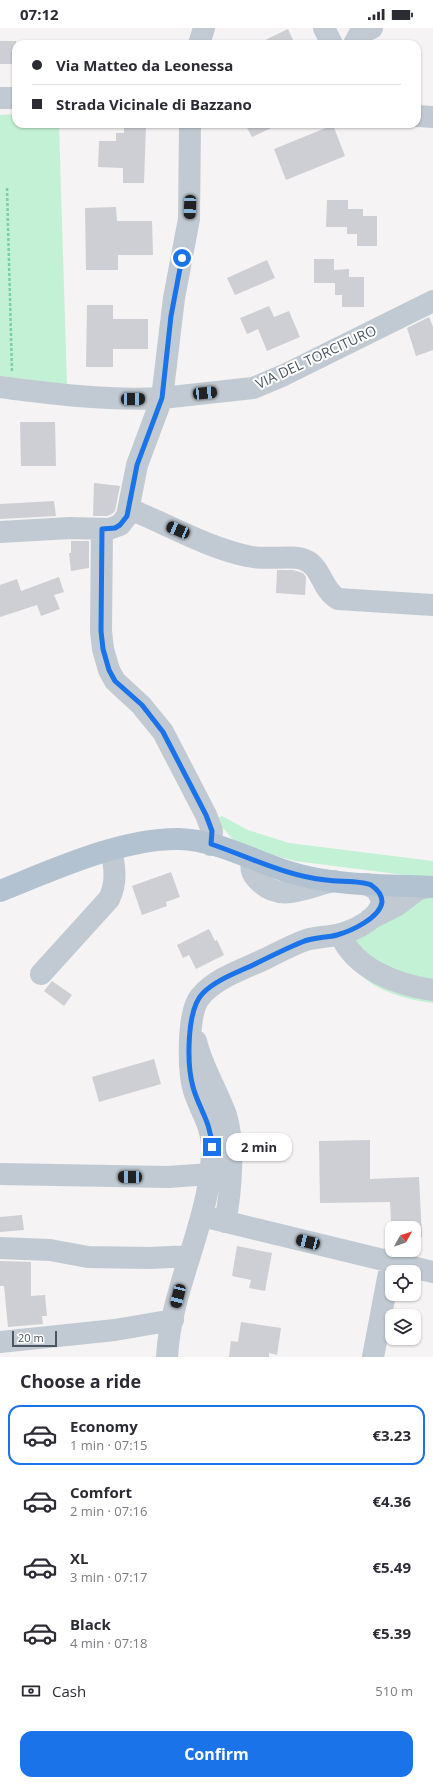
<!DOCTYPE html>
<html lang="en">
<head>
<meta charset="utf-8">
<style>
	:root { --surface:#fff; --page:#f2f2f3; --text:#2b2b33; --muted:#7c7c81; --line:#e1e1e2; --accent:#1a73e8 }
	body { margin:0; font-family:"Open Sans",sans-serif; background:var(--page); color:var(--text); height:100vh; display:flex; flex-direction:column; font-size:15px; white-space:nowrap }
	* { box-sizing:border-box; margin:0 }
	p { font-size:13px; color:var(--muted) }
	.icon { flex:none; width:22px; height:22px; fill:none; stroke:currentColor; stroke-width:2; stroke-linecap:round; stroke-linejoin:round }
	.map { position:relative; height:1329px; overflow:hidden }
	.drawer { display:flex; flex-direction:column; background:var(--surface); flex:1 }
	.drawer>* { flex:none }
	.top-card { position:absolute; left:12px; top:12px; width:409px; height:88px; border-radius:12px; box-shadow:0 1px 3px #0004; display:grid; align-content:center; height:88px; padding:0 20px; background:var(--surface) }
	.needle { width:26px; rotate:50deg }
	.buttons { position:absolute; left:385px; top:1193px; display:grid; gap:8px }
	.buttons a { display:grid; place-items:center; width:36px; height:36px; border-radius:8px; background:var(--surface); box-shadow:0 1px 3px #0004; font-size:20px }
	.scale { position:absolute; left:12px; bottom:10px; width:45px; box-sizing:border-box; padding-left:4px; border:2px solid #4a5661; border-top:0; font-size:11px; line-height:14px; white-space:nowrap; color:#4a5661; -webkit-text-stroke:3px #fff; paint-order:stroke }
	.end { position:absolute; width:18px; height:18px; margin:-9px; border:5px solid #1a73e8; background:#fff; box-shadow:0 0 0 2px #fff }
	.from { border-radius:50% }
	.bubble { position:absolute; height:28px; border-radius:12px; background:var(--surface); box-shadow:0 1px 3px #0004; font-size:13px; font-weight:700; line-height:28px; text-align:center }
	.car { position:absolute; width:12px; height:24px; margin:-12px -6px; border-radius:5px; box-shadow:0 0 3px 1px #0007; background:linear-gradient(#222 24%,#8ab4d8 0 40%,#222 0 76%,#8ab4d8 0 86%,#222 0) }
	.top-card b { display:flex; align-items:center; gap:14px; height:38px; font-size:15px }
	.top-card b+b { border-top:1px solid var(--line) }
	.top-card i { width:10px; height:10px; background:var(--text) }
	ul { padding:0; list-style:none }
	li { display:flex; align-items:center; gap:12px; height:60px; margin:0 8px 6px; padding:0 12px; border:2px solid transparent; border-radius:12px }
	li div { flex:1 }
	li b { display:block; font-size:15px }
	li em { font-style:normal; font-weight:700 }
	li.on { border-color:var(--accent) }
	li>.icon { width:36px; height:36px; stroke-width:1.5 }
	h2 { padding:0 20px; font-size:18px; line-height:48px }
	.pay { display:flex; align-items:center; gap:10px; height:44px; padding:0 20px; font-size:15px }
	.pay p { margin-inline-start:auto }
	.primary-button { display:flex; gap:8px; margin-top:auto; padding:8px 20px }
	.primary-button a { flex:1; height:46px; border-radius:12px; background:var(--accent); color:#fff; font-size:16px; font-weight:700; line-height:46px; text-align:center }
	.status { display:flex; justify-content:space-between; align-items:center; height:28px; padding:0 20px; background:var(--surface); direction:ltr }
	.status svg { height:11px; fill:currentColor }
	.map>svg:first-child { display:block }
	.green { fill:#c3f1d5 }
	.building { fill:#cdcfd5 }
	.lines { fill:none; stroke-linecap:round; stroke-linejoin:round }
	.path { stroke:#7ad0a6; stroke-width:2.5; stroke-dasharray:3 2; stroke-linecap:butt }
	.minor { stroke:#c1cad2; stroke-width:22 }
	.major { stroke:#b3c2d1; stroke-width:22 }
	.route { stroke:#1a73e8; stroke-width:5 }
	.labels { text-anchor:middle; stroke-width:4; stroke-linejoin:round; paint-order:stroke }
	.street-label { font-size:14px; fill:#4a5661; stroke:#fff }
</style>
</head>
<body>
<div class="status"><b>07:12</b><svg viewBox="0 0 49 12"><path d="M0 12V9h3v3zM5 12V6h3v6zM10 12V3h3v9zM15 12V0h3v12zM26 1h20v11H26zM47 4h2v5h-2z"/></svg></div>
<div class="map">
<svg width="433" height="1329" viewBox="0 0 433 1329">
	<rect width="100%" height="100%" fill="#f5f3f3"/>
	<path class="green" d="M 16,86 L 16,96 L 59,96 L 67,357 L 0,348 L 0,87 Z
		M 222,788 L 248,802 L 289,815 L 433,833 L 433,975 C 409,972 376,964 359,945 C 353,938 348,930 342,922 L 429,850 L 295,833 L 265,825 L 235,814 L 215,791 Z"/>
	<path class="building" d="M 288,1 L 295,16 L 257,16 Z
		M 0,13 L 16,13 L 16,36 L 0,36 Z
		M 245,96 L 280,96 L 252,109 Z
		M 124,97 L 146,97 L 144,155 L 123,155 L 123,140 L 98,139 L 99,113 L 116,113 L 116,105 L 124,105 Z
		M 333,97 L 345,128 L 286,152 L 274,121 Z
		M 327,172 L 348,172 L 348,181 L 363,181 L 363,188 L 377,188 L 377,218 L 357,218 L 357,206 L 347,206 L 347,199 L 326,199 Z
		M 116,179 L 117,193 L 152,193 L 153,227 L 118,227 L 118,242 L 86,242 L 85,180 Z
		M 314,231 L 334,231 L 334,242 L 349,241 L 349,249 L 364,249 L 364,279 L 342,279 L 342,267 L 335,267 L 335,255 L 314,255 Z
		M 267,232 L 275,250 L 235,267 L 227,250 Z
		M 87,277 L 113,277 L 113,291 L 148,291 L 148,321 L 113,321 L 113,339 L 86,339 Z
		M 269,278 L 274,289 L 289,283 L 300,309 L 267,323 L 258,301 L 247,306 L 240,290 Z
		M 429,289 L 433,299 L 433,322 L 416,328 L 407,300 Z
		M 20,394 L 55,394 L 56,438 L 21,438 Z
		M 94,455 L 120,458 L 115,483 L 112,486 L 107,488 L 93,488 Z
		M 54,473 L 56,488 L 0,491 L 0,476 Z
		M 71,513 L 89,513 L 89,540 L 71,543 L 69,525 L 71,525 Z
		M 277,542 L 293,542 L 303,545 L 306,549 L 305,567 L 276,565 Z
		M 59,549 L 64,564 L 54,567 L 60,581 L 41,588 L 37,577 L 0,589 L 0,557 L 17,551 L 21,563 Z
		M 171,844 L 180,869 L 166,874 L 167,878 L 142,887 L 132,858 Z
		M 209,901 L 215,913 L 217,912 L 224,927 L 196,941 L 189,927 L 183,930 L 177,917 Z
		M 52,953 L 72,967 L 64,978 L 44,963 Z
		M 154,1031 L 161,1056 L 99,1074 L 92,1049 Z
		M 370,1112 L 370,1151 L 419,1149 L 422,1209 L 414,1210 L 414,1200 L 392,1200 L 392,1211 L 390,1174 L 320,1175 L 319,1113 Z
		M 22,1187 L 24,1202 L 0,1204 L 0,1189 Z
		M 237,1218 L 272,1225 L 265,1263 L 249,1260 L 251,1252 L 232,1248 Z
		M 0,1233 L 31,1234 L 31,1268 L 45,1267 L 47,1288 L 42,1288 L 43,1296 L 8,1299 L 4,1258 L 0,1258 Z
		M 241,1294 L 281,1300 L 277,1327 L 269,1325 L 269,1329 L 229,1329 L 231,1313 L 238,1314 Z"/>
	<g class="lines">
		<path class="path" d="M 7,160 L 12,344"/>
		<path class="minor" d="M 324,0 L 332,16
			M 199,16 L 204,0
			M 354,16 L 360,5 L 372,0
			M 0,70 L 16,70
			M 417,88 L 433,89
			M 0,359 C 54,366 107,373 162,370 L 174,270 L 189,191 L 190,96
			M 129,483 L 139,485 C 174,500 210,520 247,528 C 265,533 293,526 305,532 C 322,539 321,561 338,571 L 433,577
			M 102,501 L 101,603 L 103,621 L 109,642 L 115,653 L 141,677 L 163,704 L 206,787 L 212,803 L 211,817
			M 0,504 L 70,500 L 109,501 L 120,497 L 127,488 L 137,437 L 162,370 L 253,360 L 284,347 L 433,273
			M 253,831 C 250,839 251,845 257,851 C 280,877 308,858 334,853
			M 370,891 L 396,878 L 417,862 L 428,859
			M 340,906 C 355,942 398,957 433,962
			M 41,946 L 109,871 C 117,855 115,839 111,822
			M 196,1013 C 202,1039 217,1062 226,1087 C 235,1115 231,1165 225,1194
			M 0,1146 L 168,1149 L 210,1146
			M 202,1188 L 433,1244
			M 0,1220 L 50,1222 L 88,1229 L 150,1230 L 190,1228
			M 0,1314 L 115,1302 L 173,1292
			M 167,1329 C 170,1273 196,1220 207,1165 C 210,1149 213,1133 212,1117 C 211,1096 200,1082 194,1063 C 188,1043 187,985 200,969 C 215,950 244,941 265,931 C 279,924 292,917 306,912 C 316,909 326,909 336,907 C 352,904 380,891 382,873 L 377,862 L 367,856
			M 373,1329 L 391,1234"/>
		<path class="major" d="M 0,863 C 53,842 122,810 179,811 C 218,812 253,833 289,844 C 332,858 388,857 433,859"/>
	</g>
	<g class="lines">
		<path class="route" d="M 182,230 L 171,288 L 162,370 L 137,437 L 127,488 L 120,497 L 115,500 L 102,501 L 101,603 L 103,621 L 109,642 L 115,653 L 142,677 L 163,704 L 206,787 L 212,803 L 211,816 C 249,829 286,848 326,852 C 338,854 362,852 371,857 C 377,861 382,867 382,874 C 380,890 351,903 337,907 C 326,910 314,909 302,914 C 285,921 269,929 253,937 C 236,945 216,952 203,965 C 186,982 187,1037 193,1059 C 199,1081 211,1094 212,1119"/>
	</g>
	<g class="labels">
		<g class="street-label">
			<text transform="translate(316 329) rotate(-25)" y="5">VIA DEL TORCITURO</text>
		</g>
	</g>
</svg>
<div class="buttons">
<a><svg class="needle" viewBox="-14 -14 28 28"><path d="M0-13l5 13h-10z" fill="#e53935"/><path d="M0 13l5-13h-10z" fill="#7c7c81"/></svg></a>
<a><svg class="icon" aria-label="locate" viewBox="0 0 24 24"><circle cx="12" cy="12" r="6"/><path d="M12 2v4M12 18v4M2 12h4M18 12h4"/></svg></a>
<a><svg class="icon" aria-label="layers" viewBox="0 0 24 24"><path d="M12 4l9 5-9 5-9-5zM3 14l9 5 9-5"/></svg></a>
</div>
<div class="scale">20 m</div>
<i class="end from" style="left:182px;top:230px"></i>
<i class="end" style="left:212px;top:1119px"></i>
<div class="bubble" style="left:226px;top:1105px;width:66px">2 min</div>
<i class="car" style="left:190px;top:179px;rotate:182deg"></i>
<i class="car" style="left:205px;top:365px;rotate:85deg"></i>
<i class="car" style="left:133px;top:371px;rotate:89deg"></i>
<i class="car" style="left:178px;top:502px;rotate:293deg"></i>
<i class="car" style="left:130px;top:1149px;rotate:271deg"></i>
<i class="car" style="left:308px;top:1214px;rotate:284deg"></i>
<i class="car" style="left:178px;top:1268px;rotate:194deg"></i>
<div class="top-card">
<b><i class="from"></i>Via Matteo da Leonessa</b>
<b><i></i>Strada Vicinale di Bazzano</b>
</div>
</div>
<section class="drawer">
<h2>Choose a ride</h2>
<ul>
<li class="on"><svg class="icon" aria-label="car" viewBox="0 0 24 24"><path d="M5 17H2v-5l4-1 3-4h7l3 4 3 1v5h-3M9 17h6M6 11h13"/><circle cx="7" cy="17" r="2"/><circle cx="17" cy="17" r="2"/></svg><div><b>Economy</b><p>1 min · 07:15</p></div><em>€3.23</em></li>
<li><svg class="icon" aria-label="car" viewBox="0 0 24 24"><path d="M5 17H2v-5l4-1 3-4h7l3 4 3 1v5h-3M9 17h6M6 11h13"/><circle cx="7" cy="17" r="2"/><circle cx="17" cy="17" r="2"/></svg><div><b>Comfort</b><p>2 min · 07:16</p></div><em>€4.36</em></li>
<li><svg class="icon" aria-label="car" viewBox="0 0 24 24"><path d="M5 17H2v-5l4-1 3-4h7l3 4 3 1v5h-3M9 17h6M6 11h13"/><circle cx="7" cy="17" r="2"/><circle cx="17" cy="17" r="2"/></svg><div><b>XL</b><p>3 min · 07:17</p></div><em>€5.49</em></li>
<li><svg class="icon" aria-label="car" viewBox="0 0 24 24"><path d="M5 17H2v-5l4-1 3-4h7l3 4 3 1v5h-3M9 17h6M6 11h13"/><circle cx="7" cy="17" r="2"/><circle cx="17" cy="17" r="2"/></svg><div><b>Black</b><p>4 min · 07:18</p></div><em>€5.39</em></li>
</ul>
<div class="pay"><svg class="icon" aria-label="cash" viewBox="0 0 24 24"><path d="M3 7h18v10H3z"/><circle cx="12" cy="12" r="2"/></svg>Cash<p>510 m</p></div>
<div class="primary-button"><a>Confirm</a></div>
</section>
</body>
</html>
